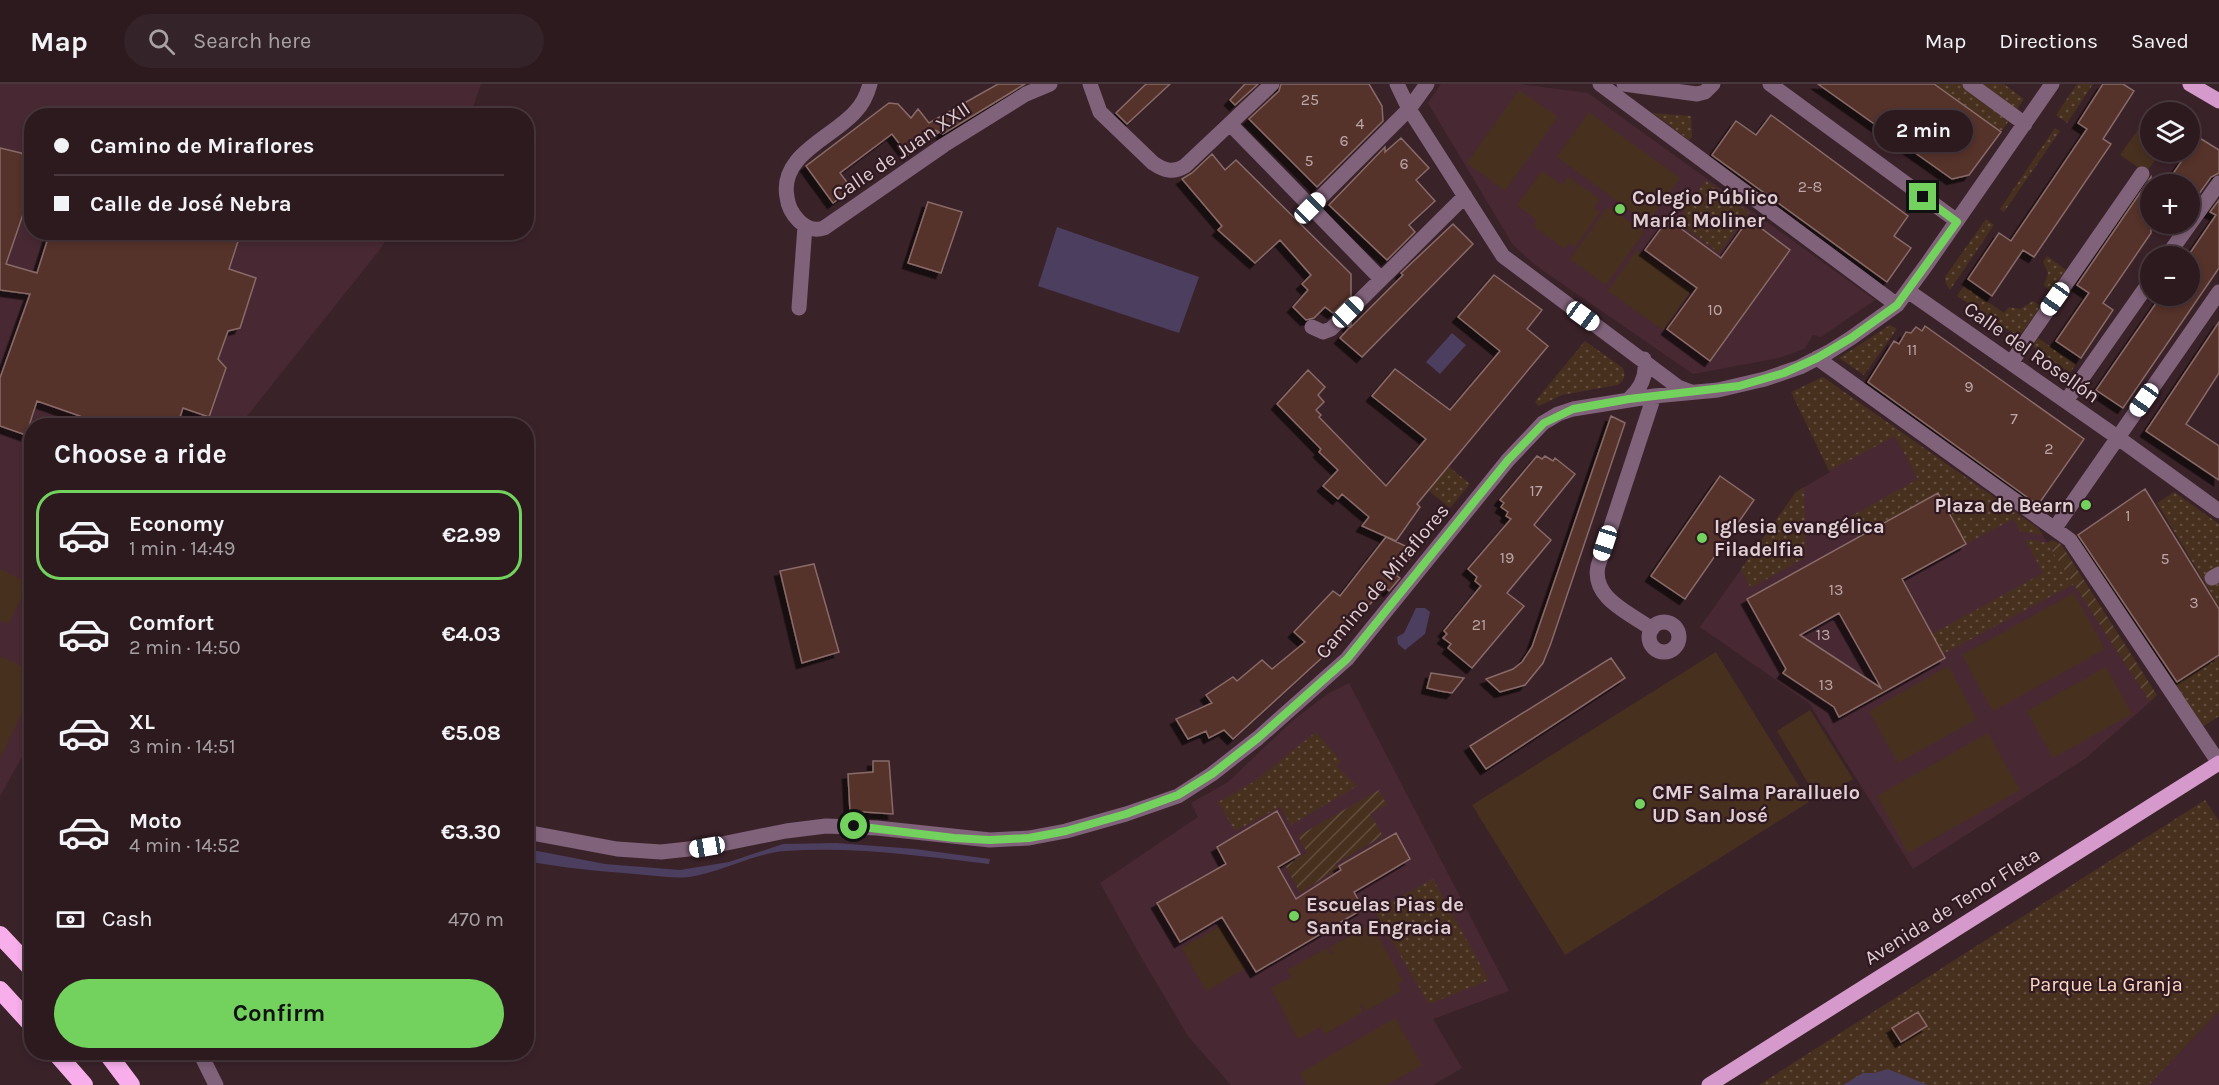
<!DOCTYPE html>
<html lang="en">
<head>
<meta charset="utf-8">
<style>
	:root { --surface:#2c1a1f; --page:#342328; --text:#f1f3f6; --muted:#a6a1a4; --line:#48383d; --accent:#73d25d }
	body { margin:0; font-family:Karla,sans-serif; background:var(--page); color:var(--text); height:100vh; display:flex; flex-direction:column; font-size:22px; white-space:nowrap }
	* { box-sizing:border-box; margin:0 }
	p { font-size:20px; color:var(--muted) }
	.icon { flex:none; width:33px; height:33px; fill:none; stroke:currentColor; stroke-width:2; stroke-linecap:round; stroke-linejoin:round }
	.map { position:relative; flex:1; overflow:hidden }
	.sheet { position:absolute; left:24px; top:334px; width:510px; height:642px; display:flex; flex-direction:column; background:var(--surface); border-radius:24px; box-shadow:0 3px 9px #0003,0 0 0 2px var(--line) }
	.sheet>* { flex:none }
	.guide { position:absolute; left:24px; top:24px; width:510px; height:132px; border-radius:24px; box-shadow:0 3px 9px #0003,0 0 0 2px var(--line); display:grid; align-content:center; height:132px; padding:0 30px; background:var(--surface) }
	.tools { position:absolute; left:2140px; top:18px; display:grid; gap:12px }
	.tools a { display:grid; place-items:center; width:60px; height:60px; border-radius:50%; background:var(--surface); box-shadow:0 3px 9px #0003,0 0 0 2px var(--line); font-size:30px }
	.end { position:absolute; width:27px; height:27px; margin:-14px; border:8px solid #73d25d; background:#111; box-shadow:0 0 0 3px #111 }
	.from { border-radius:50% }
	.bubble { position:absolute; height:42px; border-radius:21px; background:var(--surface); box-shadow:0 3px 9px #0003,0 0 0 2px var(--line); font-size:20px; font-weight:700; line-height:42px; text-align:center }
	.car { position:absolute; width:18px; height:36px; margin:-18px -9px; border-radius:8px; box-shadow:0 0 4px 2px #0007; background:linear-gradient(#fff 24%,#345 0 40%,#fff 0 76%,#345 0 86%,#fff 0) }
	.guide b { display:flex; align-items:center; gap:21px; height:57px; font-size:22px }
	.guide b+b { border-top:2px solid var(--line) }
	.guide i { width:15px; height:15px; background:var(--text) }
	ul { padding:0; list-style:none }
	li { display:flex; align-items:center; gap:18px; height:90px; margin:0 12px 9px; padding:0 18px; border:3px solid transparent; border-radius:24px }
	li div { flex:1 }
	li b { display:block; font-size:22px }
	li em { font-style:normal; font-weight:700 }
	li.selected { border-color:var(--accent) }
	li>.icon { width:54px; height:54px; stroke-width:1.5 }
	h2 { padding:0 30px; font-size:27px; line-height:72px }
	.pay { display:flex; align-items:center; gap:15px; height:66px; padding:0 30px; font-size:22px }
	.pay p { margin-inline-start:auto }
	.primary-button { display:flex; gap:12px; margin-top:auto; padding:12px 30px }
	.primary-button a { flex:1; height:69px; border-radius:36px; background:var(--accent); color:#111; font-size:24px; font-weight:700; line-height:69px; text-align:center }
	header { display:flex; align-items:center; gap:36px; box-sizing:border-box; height:84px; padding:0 30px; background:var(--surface); border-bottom:2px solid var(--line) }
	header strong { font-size:28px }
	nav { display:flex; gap:33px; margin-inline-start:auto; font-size:21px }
	.search { width:420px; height:54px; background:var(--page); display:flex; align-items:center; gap:15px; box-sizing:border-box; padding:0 21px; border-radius:33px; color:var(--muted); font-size:22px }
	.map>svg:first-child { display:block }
	.built { fill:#482933 }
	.grass { fill:url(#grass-dots) }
	.garden { fill:url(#garden-furrows) }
	.pitch { fill:#48301f }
	.water { fill:#4c3e5e }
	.building { fill:#55302b; stroke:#886b67; stroke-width:1.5; fill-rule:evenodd; filter:url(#shadow) }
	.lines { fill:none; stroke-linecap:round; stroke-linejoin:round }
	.minor { stroke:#80627a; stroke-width:15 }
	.major { stroke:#d599cb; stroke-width:15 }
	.highway { stroke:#f7aeeb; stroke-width:18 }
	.route { stroke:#73d25d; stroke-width:8 }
	.poi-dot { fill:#73d25d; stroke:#301920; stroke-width:2 }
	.labels { text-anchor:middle; stroke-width:4.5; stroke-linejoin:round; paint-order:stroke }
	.number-label { font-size:16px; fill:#bca6a8 }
	.street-label { font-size:20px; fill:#dfced2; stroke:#301920 }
	.poi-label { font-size:20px; font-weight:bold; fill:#dfced2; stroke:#301920; text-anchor:start }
	.park-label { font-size:20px; fill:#fddac1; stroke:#301920 }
</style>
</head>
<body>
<header>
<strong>Map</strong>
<div class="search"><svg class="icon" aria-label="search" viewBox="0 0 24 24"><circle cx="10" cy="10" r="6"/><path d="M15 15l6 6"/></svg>Search here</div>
<nav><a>Map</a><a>Directions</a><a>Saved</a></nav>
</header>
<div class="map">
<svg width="2219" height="1001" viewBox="0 0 2219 1001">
	<defs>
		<pattern id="grass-dots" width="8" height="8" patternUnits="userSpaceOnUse" patternTransform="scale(1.5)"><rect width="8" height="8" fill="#48301f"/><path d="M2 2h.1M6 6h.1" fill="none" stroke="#624d3f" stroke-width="1.8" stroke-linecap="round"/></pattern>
		<pattern id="garden-furrows" width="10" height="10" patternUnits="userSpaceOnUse" patternTransform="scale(1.5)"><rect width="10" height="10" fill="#48301f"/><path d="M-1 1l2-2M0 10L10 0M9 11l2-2" fill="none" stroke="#624d3f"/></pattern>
		<filter id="shadow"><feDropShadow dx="-5.5" dy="5.5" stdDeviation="0" flood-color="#0009"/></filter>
	</defs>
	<rect width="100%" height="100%" fill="#3a2229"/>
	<path class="built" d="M 0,0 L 481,0 L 473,23 L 468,31 L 32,32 L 32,148 L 391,149 L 381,164 L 239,342 L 32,342 L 31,657 L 0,712 Z
		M 1441,0 L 1521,0 L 1588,9 L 1875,216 L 1821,253 L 1813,251 L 1804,265 L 1779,274 L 1693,290 L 1535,181 L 1513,161 L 1428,19 Z
		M 1858,318 L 2038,444 L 2150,618 L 2086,674 L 1913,785 L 1809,619 L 1700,543 L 1796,408 L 1830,388 L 1821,370 Z
		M 1349,599 L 1509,907 L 1433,935 L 1462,984 L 1433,1001 L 1231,1001 L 1188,952 L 1137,866 L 1100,799 L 1198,733 L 1191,719 L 1228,698 L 1292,637 L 1329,609 Z
		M 2219,927 L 2219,1001 L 2149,1001 Z"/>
	<path class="grass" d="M 1934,0 L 2004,0 L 2024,15 L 2001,48 Z
		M 2077,0 L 2093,0 L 2067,39 L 2056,31 Z
		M 1653,29 L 1691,32 L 1692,53 L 1689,56 Z
		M 2055,44 L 2060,47 L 2004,128 L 2000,125 Z
		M 1706,97 L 1749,128 L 1719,169 L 1682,141 L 1685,123 Z
		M 1986,135 L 1994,141 L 1950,206 L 1946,200 L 1945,193 Z
		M 2047,172 L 2066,186 L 2051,207 L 2044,202 L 2048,189 L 2043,178 Z
		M 1964,202 L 2004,229 L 2009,223 L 2020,225 L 2033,217 L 2041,222 L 2019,253 L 1957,212 Z
		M 1890,241 L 1897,245 L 1864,291 L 1839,274 Z
		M 2038,254 L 2076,280 L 2070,289 L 2032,262 Z
		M 1585,257 L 1623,284 C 1626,292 1624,298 1617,301 L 1562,311 L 1539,322 L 1535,318 L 1537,315 Z
		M 1823,293 L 2038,444 L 2043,451 L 2021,448 L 2013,435 L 1966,460 L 1938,409 L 1873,445 L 1861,459 L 1848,434 L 1918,395 L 1895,352 L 1829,387 L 1791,308 Z
		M 1448,382 L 1470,400 L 1450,424 L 1428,406 Z
		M 1804,403 L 1806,473 L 1751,504 L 1741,485 L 1796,408 Z
		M 2174,408 L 2219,440 L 2219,522 L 2157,419 Z
		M 2025,455 L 2047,459 L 2074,500 L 1943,570 L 1932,550 L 2043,489 Z
		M 2219,573 L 2219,632 L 2201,644 L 2173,602 Z
		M 1316,648 L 1341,677 L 1336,682 L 1357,702 L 1291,741 L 1280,723 L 1235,747 L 1218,718 L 1255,697 Z
		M 2205,716 L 2219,737 L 2219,927 L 2149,1001 L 1759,1001 Z
		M 1433,795 L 1489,896 L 1429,920 L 1374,827 Z"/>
	<path class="garden" d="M 2052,456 L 2061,460 L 2157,611 L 2150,618 L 2047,459 Z
		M 1379,706 L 1387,721 L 1370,730 L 1383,752 L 1335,780 L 1337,785 L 1300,809 L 1285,781 L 1307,769 L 1298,752 Z"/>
	<path class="pitch" d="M 1519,6 L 1558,33 L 1505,107 L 1467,79 Z
		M 1589,28 L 1680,94 L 1647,139 L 1557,73 Z
		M 2139,44 L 2151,52 L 2151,68 L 2161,68 L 2146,89 L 2120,71 Z
		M 1542,87 L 1562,101 L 1568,93 L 1600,115 L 1594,124 L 1600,128 L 1575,163 L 1569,159 L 1565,165 L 1533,142 L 1537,136 L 1517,121 Z
		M 1608,123 L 1644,148 L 1606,201 L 1570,175 Z
		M 1637,166 L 1692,205 L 1663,246 L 1608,207 Z
		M 0,485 L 30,500 L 8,540 L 0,536 Z
		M 2074,509 L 2105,565 L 1993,627 L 1962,571 Z
		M 1716,568 L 1809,718 L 1565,871 L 1472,721 Z
		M 0,572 L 32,587 L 31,611 L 0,674 Z
		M 1948,582 L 1977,635 L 1898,679 L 1869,627 Z
		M 2106,583 L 2132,630 L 2053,674 L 2027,627 Z
		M 1810,626 L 1853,695 L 1818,716 L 1777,647 Z
		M 1988,649 L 2020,706 L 1908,769 L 1877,712 Z
		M 1222,841 L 1246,884 L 1206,907 L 1182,864 Z
		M 1365,843 L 1370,850 L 1375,847 L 1403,897 L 1398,900 L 1401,907 L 1366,927 L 1362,920 L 1360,921 L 1363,928 L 1325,950 L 1320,943 L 1298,955 L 1271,904 L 1292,893 L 1288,886 L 1327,864 L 1331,871 L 1333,870 L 1330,863 Z
		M 1395,934 L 1422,981 L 1387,1001 L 1307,1001 L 1300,989 Z"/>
	<path class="water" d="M 1057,143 L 1199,193 L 1179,249 L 1038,202 Z
		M 1452,249 L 1466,261 L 1440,290 L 1426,278 Z
		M 1416,524 L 1425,524 L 1430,528 L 1425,550 L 1405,566 L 1398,560 L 1397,553 L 1404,549 Z
		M 837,759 L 915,765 L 990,775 L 989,780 C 922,772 853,762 785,767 C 755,769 722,788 689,793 C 671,795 652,791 635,790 C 598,787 563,784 527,777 L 527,765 L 605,780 L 680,786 L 729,778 L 783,760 Z
		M 1888,985 L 1928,1001 L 1843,1001 L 1863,989 L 1874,989 Z"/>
	<path class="building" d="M 998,0 L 1025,0 L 943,50 L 935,46 L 938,49 L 908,71 L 892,50 L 840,89 L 852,105 L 833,119 L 806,82 L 889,19 L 898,20 L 911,34 L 918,25 L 929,39 Z
		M 1146,0 L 1170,0 L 1127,40 L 1116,29 Z
		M 1245,0 L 1258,0 L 1235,21 L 1230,16 Z
		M 1281,0 L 1369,0 L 1382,22 L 1383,37 L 1317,103 L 1249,35 L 1279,7 Z
		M 1818,0 L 1934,0 L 2001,48 L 1969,91 L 1952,95 Z
		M 2103,0 L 2123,0 L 2134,7 L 2103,55 L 2111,60 L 2034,173 L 2023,166 L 1992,212 L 1968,195 L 1999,149 L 2011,157 L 2087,45 L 2078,39 Z
		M 1771,31 L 1908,132 L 1894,152 L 1911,164 L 1887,198 L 1712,71 L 1736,37 L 1756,51 Z
		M 2198,53 L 2219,66 L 2219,89 L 2211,93 L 2194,117 L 2190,114 L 2190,100 L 2166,100 Z
		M 1401,54 L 1429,84 L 1416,96 L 1435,117 L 1409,141 L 1415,148 L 1387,176 L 1329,121 L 1385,63 L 1385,68 Z
		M 0,64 L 21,69 L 32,79 L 32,104 L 6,180 L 37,189 L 50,148 L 241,148 L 229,185 L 256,194 L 240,244 L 228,247 L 218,275 L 226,284 L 209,333 L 183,324 L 177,342 L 112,342 L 92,335 L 84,342 L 77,342 L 80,332 L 37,317 L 26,351 L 0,342 L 0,294 L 30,210 L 0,206 Z
		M 1212,70 L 1225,86 L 1236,76 L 1351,190 L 1351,212 L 1333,229 L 1325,223 L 1314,234 L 1306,236 L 1293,223 L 1308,206 L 1302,200 L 1311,191 L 1280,156 L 1255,179 L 1218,146 L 1222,142 L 1182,95 L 1192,89 Z
		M 2151,93 L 2151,149 L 2103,219 L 2113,226 L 2081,274 L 2056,257 L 2089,209 L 2077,201 Z
		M 2219,116 L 2219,184 L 2123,324 L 2096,306 L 2161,212 L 2190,212 L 2190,169 L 2216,131 L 2210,128 Z
		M 928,118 L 962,128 L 941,189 L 908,179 Z
		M 1668,135 L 1721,174 L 1749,135 L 1790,166 L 1710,277 L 1667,245 L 1697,204 L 1645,166 Z
		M 1453,140 L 1473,160 L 1362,273 L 1340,254 L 1350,243 L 1348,242 L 1351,239 L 1351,243 L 1403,191 L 1401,189 Z
		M 1494,191 L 1542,226 L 1527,245 L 1548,262 L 1417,420 L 1420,423 L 1396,457 L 1362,442 L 1369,433 L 1342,410 L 1338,415 L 1323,402 L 1338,386 L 1319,368 L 1321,365 L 1277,320 L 1308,286 L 1325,303 L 1318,311 L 1324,318 L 1316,326 L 1321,331 L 1319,333 L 1386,402 L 1426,355 L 1372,312 L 1395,285 L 1450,326 L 1500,267 L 1458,233 Z
		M 2219,238 L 2219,289 L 2186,340 L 2219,362 L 2219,396 L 2146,347 Z
		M 1925,242 L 2084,355 L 2038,421 L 1868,298 L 1894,257 L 1899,260 L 1906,248 L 1911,249 L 1916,243 L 1922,247 Z
		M 1611,332 L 1625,339 L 1551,559 L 1543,579 L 1525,601 L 1500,608 L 1486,595 L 1513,585 L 1522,578 L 1532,563 Z
		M 1537,372 L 1542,375 L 1545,372 L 1553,377 L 1555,374 L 1575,390 L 1534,441 L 1551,456 L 1507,509 L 1524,522 L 1472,584 L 1448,564 L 1451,560 L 1443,554 L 1447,550 L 1444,547 L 1481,502 L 1475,497 L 1477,493 L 1468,485 L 1511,435 L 1506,432 L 1508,428 L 1501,423 L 1504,419 L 1500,416 Z
		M 1720,392 L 1754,416 L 1685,515 L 1651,492 Z
		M 2145,405 L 2219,525 L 2219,571 L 2177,598 L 2078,451 Z
		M 1938,409 L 1966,460 L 1902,495 L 1945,574 L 1839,633 L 1834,623 L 1783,589 L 1786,585 L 1747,515 ZM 1839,529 L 1879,600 L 1881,604 L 1800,551 Z
		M 1386,453 L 1416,467 L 1396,491 L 1400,494 L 1389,507 L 1385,503 L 1326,570 L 1233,655 L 1224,646 L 1209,654 L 1206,647 L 1188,655 L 1176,635 L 1212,619 L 1206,611 L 1233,593 L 1237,597 L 1262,576 L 1272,585 L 1305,558 L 1294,548 L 1333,507 L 1340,512 Z
		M 814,480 L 839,568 L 802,579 L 780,487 Z
		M 1611,574 L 1625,594 L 1486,685 L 1470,662 Z
		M 1431,589 L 1464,594 L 1452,609 L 1440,607 L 1427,604 Z
		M 873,677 L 889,677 L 893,730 L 850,727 L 848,690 L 873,688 Z
		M 1277,727 L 1300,770 L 1278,783 L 1296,815 L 1341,786 L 1339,782 L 1396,749 L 1410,775 L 1354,808 L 1363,825 L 1256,888 L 1222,833 L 1180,858 L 1157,819 L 1226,780 L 1217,763 Z
		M 1918,928 L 1927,942 L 1901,958 L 1892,944 Z"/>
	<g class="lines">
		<path class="minor" d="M 870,0 C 867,11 863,20 855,28 C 832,54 779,71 787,113 C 788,123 793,131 799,137 C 807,145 815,147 824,144 L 944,61 L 1026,10 L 1050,0
			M 1090,0 L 1100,28 L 1153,79 C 1165,87 1173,89 1185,82 L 1272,0
			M 1397,0 L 1409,25 L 1503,172 L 1678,303 L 1691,308
			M 1600,0 L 1897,221
			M 1624,0 L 1697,10 L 1705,8 L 1713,0
			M 1770,0 L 1957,137
			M 1970,0 L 2025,40
			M 1231,41 L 1381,195
			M 1310,124 L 1409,25 L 1427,0
			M 2167,172 L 2219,99
			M 1908,207 L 2117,353 L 2219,427
			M 799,224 L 805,142
			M 1312,243 L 1323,248 L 1331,245 L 1465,112
			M 1817,274 L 2070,456 L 2219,679
			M 2011,279 L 2142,90
			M 1629,315 C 1640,305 1648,291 1644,275
			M 2066,317 L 2151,196
			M 2055,444 L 2219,208
			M 2212,494 L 2219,490
			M1649 553a15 15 0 1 1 30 0a15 15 0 1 1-30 0Z
			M 1652,545 C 1630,529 1591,514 1598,482 L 1654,312
			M 526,748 L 617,765 L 661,768 L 707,763 L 786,747 L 826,742 L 877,744 L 990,756 L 1029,754 L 1066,747 L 1126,730 L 1178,712 L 1212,690 L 1258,654 L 1347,575 L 1508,376 L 1543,339 L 1558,330 L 1573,325 L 1654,312 L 1718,306 L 1765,295 L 1800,283 L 1829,268 L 1851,254 L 1897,221 L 1927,180 L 2052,0
			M 200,969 L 216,1001"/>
		<path class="major" d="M 2190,0 L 2219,17
			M 1709,1001 L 2219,679"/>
		<path class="highway" d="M 0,851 L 32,885
			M 0,906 L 32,941
			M 56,969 L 84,1001
			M 107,969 L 131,1001"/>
	</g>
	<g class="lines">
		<path class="route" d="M 854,742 L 954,754 L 990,756 L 1029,754 L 1066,747 L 1126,730 L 1178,711 L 1212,690 L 1258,654 L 1347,575 L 1508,376 L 1544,339 L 1573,325 L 1629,315 L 1739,302 L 1784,289 L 1817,274 L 1851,254 L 1897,221 L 1957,138 L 1923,113"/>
	</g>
	<g class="poi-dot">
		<circle cx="1620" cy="125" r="6"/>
		<circle cx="2086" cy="421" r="6"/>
		<circle cx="1702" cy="454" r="6"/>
		<circle cx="1640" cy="720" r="6"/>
		<circle cx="1294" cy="832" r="6"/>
	</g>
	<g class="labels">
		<g class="number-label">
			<text x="1310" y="21">25</text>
			<text x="1360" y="45">4</text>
			<text x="1344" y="62">6</text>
			<text x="1309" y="82">5</text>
			<text x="1404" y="85">6</text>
			<text x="1810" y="108">2-8</text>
			<text x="1715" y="231">10</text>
			<text x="1912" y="271">11</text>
			<text x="1969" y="308">9</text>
			<text x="2014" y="340">7</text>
			<text x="2049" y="370">2</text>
			<text x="1536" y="412">17</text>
			<text x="2128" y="437">1</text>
			<text x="1507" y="479">19</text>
			<text x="2165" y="480">5</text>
			<text x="1836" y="511">13</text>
			<text x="2194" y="524">3</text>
			<text x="1479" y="546">21</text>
			<text x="1823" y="556">13</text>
			<text x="1826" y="606">13</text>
		</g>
		<g class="street-label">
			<text transform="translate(901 67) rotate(-34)" y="7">Calle de Juan XXII</text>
			<text transform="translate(2032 268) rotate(35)" y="7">Calle del Rosellón</text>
			<text transform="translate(1382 497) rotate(-50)" y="7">Camino de Miraflores</text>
			<text transform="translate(1952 822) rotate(-32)" y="7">Avenida de Tenor Fleta</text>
		</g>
		<g class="poi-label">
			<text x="1632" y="120">Colegio Público<tspan x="1632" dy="23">María Moliner</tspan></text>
			<text x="2074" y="428" text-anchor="end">Plaza de Bearn</text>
			<text x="1714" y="449">Iglesia evangélica<tspan x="1714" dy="23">Filadelfia</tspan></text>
			<text x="1652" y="715">CMF Salma Paralluelo<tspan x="1652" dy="23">UD San José</tspan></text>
			<text x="1306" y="827">Escuelas Pias de<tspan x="1306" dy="23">Santa Engracia</tspan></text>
		</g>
		<g class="park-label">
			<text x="2106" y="907">Parque La Granja</text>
		</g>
	</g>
</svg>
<div class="tools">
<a><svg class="icon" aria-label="layers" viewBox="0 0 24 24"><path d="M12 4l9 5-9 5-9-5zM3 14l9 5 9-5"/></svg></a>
<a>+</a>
<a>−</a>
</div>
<i class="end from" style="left:854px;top:742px"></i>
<i class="end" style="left:1923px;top:113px"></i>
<div class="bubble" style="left:1874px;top:26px;width:99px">2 min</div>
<i class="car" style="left:1310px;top:124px;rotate:45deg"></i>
<i class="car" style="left:2055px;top:215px;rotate:215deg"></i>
<i class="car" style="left:1348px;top:228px;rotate:45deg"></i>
<i class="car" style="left:1583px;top:232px;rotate:126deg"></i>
<i class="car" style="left:2144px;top:316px;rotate:215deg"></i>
<i class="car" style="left:1605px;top:459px;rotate:198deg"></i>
<i class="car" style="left:707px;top:763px;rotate:260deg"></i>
<div class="guide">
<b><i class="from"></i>Camino de Miraflores</b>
<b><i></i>Calle de José Nebra</b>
</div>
<section class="sheet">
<h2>Choose a ride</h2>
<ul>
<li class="selected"><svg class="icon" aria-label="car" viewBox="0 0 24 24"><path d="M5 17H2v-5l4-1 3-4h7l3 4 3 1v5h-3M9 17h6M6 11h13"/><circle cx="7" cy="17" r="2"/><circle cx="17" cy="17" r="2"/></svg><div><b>Economy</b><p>1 min · 14:49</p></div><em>€2.99</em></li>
<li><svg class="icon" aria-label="car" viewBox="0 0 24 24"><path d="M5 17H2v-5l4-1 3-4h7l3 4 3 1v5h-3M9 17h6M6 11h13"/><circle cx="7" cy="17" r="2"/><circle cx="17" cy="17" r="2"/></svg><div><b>Comfort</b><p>2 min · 14:50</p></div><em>€4.03</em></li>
<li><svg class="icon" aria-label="car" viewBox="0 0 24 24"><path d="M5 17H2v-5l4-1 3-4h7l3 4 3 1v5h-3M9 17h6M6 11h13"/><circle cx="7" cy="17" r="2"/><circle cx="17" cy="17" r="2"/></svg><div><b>XL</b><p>3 min · 14:51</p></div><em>€5.08</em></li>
<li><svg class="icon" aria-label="car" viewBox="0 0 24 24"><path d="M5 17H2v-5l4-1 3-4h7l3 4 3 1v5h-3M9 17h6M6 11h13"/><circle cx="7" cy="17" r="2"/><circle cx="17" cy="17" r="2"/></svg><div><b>Moto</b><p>4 min · 14:52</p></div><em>€3.30</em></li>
</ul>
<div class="pay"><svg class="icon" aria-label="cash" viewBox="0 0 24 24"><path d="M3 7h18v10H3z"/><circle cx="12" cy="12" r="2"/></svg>Cash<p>470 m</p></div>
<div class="primary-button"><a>Confirm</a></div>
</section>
</div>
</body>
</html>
